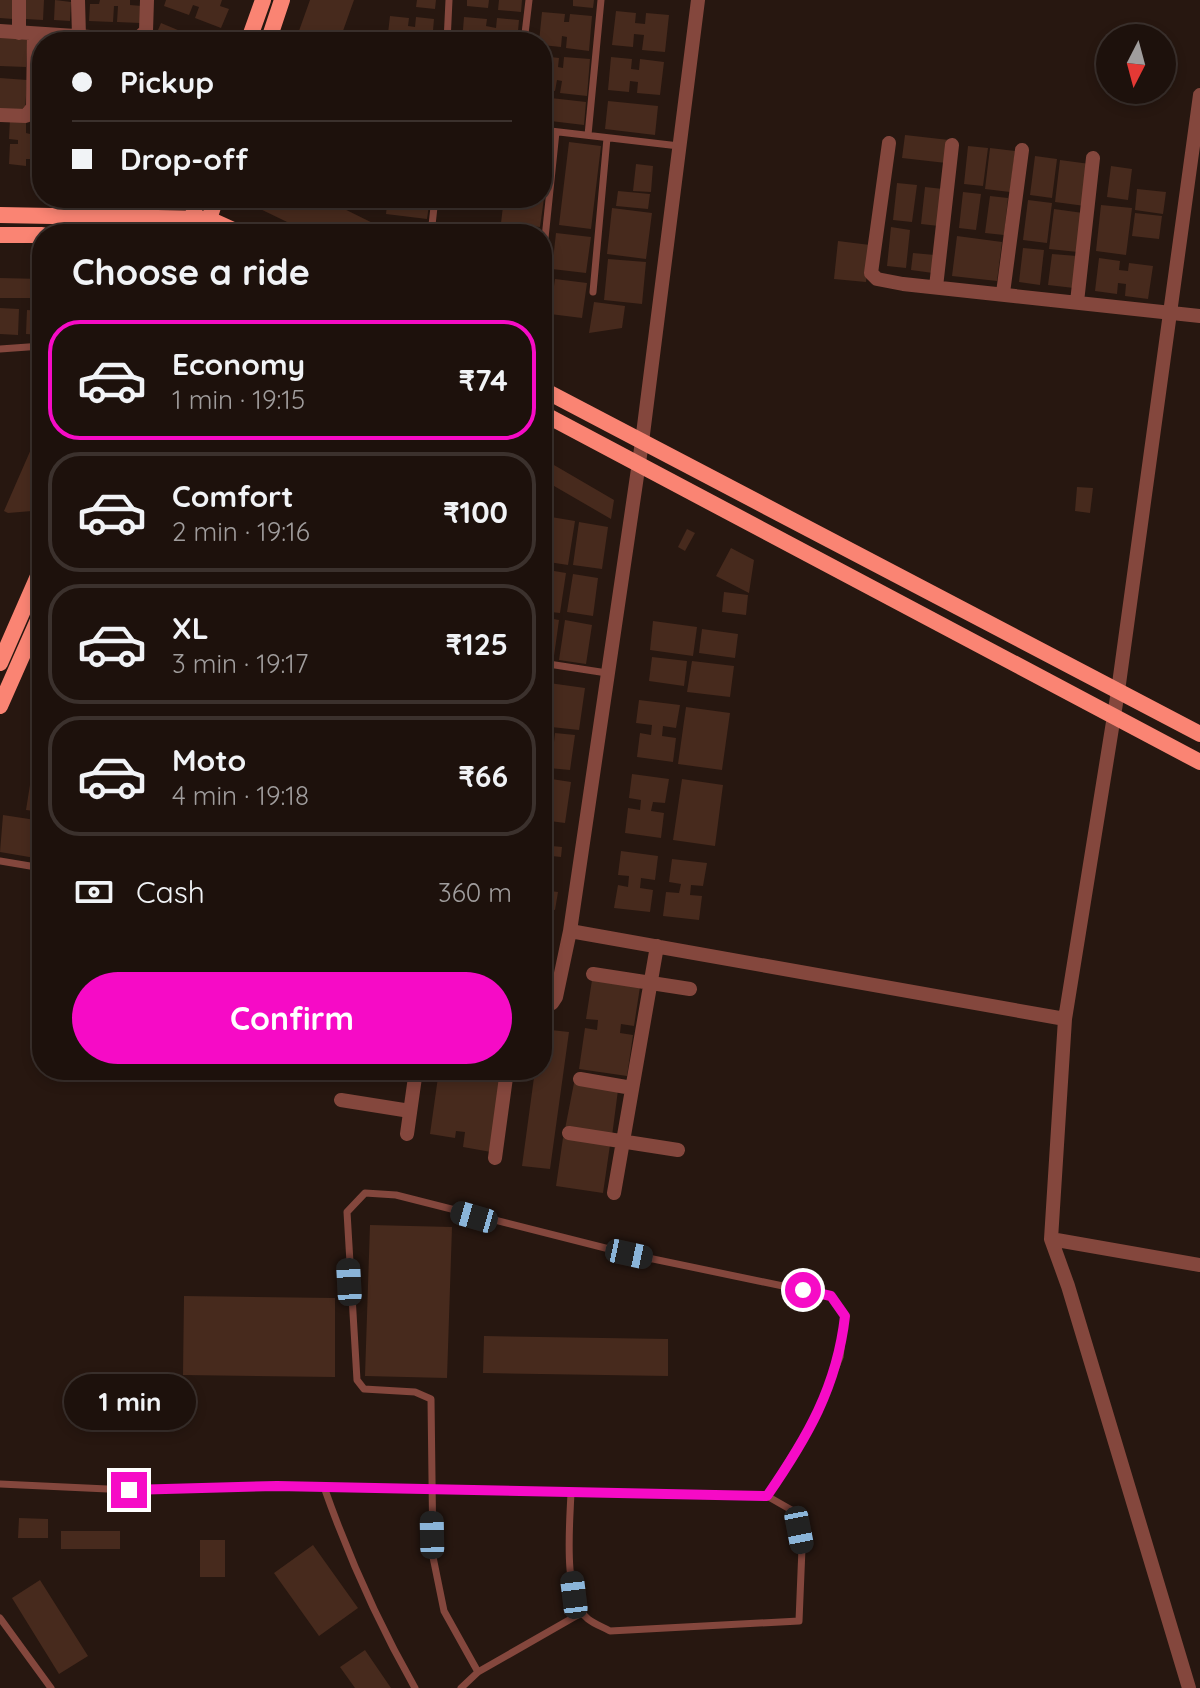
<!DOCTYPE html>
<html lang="en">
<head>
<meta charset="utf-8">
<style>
	:root { --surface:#1d110c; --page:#2a1f1a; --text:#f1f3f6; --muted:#a09d9d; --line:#3b312d; --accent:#f60bc6 }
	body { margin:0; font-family:Quicksand,sans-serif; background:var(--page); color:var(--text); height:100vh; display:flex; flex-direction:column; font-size:30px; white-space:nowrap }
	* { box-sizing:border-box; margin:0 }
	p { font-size:26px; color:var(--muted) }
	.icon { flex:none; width:44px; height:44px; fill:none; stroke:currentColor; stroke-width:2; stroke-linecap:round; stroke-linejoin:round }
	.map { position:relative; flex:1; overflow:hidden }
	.drawer { position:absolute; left:32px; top:224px; width:520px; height:856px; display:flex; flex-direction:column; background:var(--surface); border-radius:32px; box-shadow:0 4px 12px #0003,0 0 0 2px var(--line) }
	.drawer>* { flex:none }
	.hud { position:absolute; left:32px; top:32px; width:520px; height:176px; border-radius:32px; box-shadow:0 4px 12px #0003,0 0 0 2px var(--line); display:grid; align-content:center; height:176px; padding:0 40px; background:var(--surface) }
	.needle { width:52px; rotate:186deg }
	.buttons { position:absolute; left:1096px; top:24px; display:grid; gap:16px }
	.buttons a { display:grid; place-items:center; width:80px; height:80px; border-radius:50%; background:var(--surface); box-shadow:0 4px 12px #0003,0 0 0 2px var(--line); font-size:40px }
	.end { position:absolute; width:36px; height:36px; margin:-18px; border:10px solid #f60bc6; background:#fff; box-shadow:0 0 0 4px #fff }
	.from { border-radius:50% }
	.bubble { position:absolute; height:56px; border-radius:28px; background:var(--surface); box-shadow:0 4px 12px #0003,0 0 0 2px var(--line); font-size:26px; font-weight:700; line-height:56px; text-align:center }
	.car { position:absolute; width:24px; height:48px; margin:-24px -12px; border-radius:10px; box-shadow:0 0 6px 2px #0007; background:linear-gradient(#222 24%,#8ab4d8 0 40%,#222 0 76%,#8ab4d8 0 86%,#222 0) }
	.hud b { display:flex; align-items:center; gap:28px; height:76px; font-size:30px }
	.hud b+b { border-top:2px solid var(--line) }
	.hud i { width:20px; height:20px; background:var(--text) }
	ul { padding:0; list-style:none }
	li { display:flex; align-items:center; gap:24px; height:120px; margin:0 16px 12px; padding:0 24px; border:4px solid var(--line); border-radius:32px }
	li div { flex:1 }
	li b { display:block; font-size:30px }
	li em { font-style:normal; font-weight:700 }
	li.active { border-color:var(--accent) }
	li>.icon { width:72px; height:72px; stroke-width:1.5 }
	h2 { padding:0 40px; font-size:36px; line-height:96px }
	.pay { display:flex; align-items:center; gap:20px; height:88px; padding:0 40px; font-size:30px }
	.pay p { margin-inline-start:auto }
	.cta { display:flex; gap:16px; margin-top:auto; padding:16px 40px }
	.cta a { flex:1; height:92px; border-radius:48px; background:var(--accent); color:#fff; font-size:32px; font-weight:700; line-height:92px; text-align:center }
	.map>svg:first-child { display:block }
	.building { fill:#472a1d }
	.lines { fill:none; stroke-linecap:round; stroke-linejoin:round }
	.lane { stroke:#84473d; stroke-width:7 }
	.street { stroke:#84473d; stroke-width:14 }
	.secondary { stroke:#fa8473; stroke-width:16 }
	.route { stroke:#f60bc6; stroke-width:10 }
</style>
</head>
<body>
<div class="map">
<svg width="1200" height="1688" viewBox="0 0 1200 1688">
	<rect width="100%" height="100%" fill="#271710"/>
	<path class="building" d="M 0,0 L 14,0 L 13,19 L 0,18 Z
		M 26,0 L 44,0 L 43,20 L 25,19 Z
		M 55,0 L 71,2 L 70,21 L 54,20 Z
		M 100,0 L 130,0 L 130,5 L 142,6 L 140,23 L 117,22 L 118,6 L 114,6 L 113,22 L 89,21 L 90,4 L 99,4 Z
		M 166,0 L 222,0 L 220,6 L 229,9 L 221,28 L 195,18 L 199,7 L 193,5 L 189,15 L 164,6 Z
		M 310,0 L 354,0 L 339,42 L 295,42 Z
		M 417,0 L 436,0 L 435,9 L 416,7 Z
		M 467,0 L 489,0 L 488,8 L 467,6 Z
		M 499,0 L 522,0 L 521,12 L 498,10 Z
		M 573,0 L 594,0 L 593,8 L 573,6 Z
		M 616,11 L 636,13 L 635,23 L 645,24 L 646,13 L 669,15 L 665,52 L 642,50 L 644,35 L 634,34 L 633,47 L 612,45 Z
		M 542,12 L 565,14 L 564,22 L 569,22 L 570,14 L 592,16 L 589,51 L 566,48 L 567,37 L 562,36 L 561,47 L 542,45 L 539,42 Z
		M 390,16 L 409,18 L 408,26 L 415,27 L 416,17 L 434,19 L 432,42 L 387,42 Z
		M 464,17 L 487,19 L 486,26 L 496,28 L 497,18 L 519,20 L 517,42 L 462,42 Z
		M 161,23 L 185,33 L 182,42 L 153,42 Z
		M 0,33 L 28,35 L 26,67 L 0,66 Z
		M 542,56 L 559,58 L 558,67 L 563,68 L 564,57 L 590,59 L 587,96 L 560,93 L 562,81 L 557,80 L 555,91 L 542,90 Z
		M 611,57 L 632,59 L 631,69 L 639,70 L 640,59 L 664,62 L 660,95 L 637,93 L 638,82 L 630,81 L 629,92 L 608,90 Z
		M 0,78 L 27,80 L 25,112 L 0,111 Z
		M 542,97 L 586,102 L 584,125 L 542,120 Z
		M 608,101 L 658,106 L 655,135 L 605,129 Z
		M 10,119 L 26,120 L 26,133 L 30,134 L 31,120 L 42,120 L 42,141 L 38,141 L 38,146 L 42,147 L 42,165 L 30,165 L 30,159 L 26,159 L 26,166 L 9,164 L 10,144 L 18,144 L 18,140 L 9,139 Z
		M 905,135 L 949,140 L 946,163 L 902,158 Z
		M 542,138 L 551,139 L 544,197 L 542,197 Z
		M 569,142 L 601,146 L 591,229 L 559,225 Z
		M 968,146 L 988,148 L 983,186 L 964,184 Z
		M 990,148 L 1015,151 L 1010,192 L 985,189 Z
		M 1035,156 L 1057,159 L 1052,198 L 1030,195 Z
		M 1060,160 L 1090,164 L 1085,206 L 1055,202 Z
		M 636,164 L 653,166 L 651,192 L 633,191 Z
		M 1111,166 L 1132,169 L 1128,200 L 1107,197 Z
		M 897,183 L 917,185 L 912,222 L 893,220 Z
		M 925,187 L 943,189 L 939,226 L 921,224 Z
		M 1137,189 L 1166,192 L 1163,214 L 1135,210 Z
		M 618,191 L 650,194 L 648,209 L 616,206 Z
		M 963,192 L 981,194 L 976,230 L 959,228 Z
		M 990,196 L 1008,198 L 1004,235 L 985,233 Z
		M 246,198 L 322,198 L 395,234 L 312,234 L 250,204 Z
		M 388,198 L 430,198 L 427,219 L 386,214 Z
		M 504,198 L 544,198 L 540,227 L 501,223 Z
		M 1028,200 L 1052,203 L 1047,243 L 1023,240 Z
		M 1101,205 L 1132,208 L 1126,255 L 1096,251 Z
		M 612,208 L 652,213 L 646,259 L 607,254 Z
		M 1054,209 L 1083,213 L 1078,252 L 1049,249 Z
		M 1135,213 L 1162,216 L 1159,239 L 1132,236 Z
		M 891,227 L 910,230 L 906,268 L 887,266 Z
		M 556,233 L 591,237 L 586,273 L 552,269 Z
		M 957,236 L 1002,242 L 997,281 L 952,276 Z
		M 838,241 L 870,245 L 866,282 L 834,279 Z
		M 1023,248 L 1044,250 L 1040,285 L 1019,282 Z
		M 913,253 L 935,255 L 933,273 L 911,270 Z
		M 1052,254 L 1077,256 L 1074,288 L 1048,285 Z
		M 1099,258 L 1120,261 L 1119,270 L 1128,271 L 1129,263 L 1153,266 L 1148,299 L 1125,296 L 1126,284 L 1118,283 L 1117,294 L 1095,291 Z
		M 608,259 L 646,262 L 642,304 L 604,300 Z
		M 0,278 L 42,279 L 42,298 L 0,298 Z
		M 555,279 L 587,283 L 582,318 L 550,314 Z
		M 594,302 L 625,306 L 622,328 L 589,333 Z
		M 0,308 L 19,309 L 18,335 L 0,334 Z
		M 27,310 L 42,311 L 41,335 L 26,334 Z
		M 42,424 L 42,487 L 32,511 L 8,513 L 4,511 Z
		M 542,458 L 614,500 L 611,519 L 542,479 Z
		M 1077,487 L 1093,488 L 1090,513 L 1075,511 Z
		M 545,516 L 575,521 L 568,565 L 542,561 Z
		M 579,522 L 608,527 L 602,569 L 573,565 Z
		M 687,529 L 695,533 L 685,551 L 678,547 Z
		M 731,548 L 754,560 L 749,593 L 716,576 Z
		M 542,569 L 566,573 L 560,613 L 542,611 Z
		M 573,574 L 598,578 L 593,616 L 567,612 Z
		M 724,592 L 748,595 L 746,615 L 722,612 Z
		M 542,617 L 559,620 L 554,656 L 542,654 Z
		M 565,620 L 592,625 L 586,664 L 559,660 Z
		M 653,621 L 697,627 L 693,656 L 650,650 Z
		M 702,629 L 738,634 L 735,658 L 699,653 Z
		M 652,657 L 687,661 L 684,686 L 649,681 Z
		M 692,661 L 734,666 L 730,697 L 687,692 Z
		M 542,682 L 585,688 L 579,730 L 542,726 Z
		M 639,700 L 680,705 L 676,728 L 663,726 L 662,736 L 676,738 L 673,762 L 637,757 L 640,733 L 651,735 L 652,725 L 636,723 Z
		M 686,707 L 730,713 L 722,770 L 678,764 Z
		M 542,731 L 546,731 L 545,741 L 554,742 L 555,733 L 575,735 L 570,770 L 549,768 L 551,758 L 542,757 Z
		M 36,747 L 42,748 L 42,812 L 26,810 Z
		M 632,774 L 669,779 L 665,803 L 653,802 L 651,811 L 664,813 L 661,838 L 625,833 L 628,808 L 640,810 L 641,800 L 629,798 Z
		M 545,778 L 571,782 L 565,823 L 542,820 Z
		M 682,779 L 723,785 L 715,846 L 673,840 Z
		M 3,815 L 42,821 L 41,859 L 0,852 Z
		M 542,845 L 562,847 L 561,857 L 542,855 Z
		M 621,851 L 658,856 L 655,880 L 641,878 L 640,888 L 653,890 L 650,912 L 614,908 L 618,885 L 628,887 L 629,876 L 618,875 Z
		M 672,859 L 707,863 L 703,886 L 691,885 L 690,895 L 702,896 L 699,920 L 663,916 L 666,892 L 679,893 L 681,884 L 669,882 Z
		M 542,873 L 554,875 L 552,890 L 542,889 Z
		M 542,890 L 558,892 L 555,910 L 542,908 Z
		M 592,980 L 640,987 L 634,1026 L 621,1024 L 620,1033 L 633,1035 L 627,1076 L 579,1069 L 585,1028 L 597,1030 L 598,1020 L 586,1019 Z
		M 542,1029 L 569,1032 L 550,1169 L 522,1166 L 535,1070 L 542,1070 Z
		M 439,1070 L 502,1070 L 491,1152 L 463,1147 L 465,1132 L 456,1131 L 455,1138 L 430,1134 Z
		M 574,1083 L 618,1090 L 612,1136 L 565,1129 Z
		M 563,1138 L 610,1145 L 603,1193 L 556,1186 Z
		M 370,1225 L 452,1227 L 447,1378 L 365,1376 Z
		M 184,1296 L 335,1298 L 335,1377 L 183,1375 Z
		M 484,1336 L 668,1339 L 668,1376 L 483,1373 Z
		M 19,1518 L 48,1519 L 48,1538 L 18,1538 Z
		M 61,1531 L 120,1531 L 120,1549 L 61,1549 Z
		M 200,1540 L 225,1540 L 225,1577 L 200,1577 Z
		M 313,1545 L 358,1608 L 319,1636 L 274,1573 Z
		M 40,1580 L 88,1656 L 59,1674 L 12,1598 Z
		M 365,1650 L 391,1688 L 355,1688 L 340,1667 Z"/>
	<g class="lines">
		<path class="lane" d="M 447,42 L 449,0
			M 524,42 L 529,0
			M 542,130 L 679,146
			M 588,135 L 601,0
			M 431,234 L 435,198
			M 542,267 L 556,132
			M 593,292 L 607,138
			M 0,349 L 42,346
			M 542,663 L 607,673
			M 0,861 L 42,868
			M 0,1484 L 129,1490 L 277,1486 L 767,1496 L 795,1512 L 802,1548 L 799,1621 L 610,1631 C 603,1627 594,1624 588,1619 C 562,1598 570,1523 571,1492
			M 324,1487 C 349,1558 378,1623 415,1688
			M 0,1618 L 51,1688
			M 478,1672 L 444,1611 L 433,1557 L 431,1399 L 415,1392 L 364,1389 L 357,1380 L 347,1212 L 365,1193 L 396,1195 L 629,1254 L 831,1296 L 845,1316 L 840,1357 L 816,1417 L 767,1496
			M 461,1688 L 478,1672 L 583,1612"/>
		<path class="street" d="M 19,0 L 19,33
			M 78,0 L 79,36
			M 698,0 L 642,442 L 570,931 L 1065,1019
			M 0,31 L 120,39 L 123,42
			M 134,42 L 146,31 L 147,0
			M 1200,95 L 1118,691 L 1065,1019 L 1051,1239 L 1200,1265
			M 33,107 L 34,34
			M 0,115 L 26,116 L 33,107 L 42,107
			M 889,143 L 871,273 L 877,279 L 903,284 L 1200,316
			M 936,287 L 952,145
			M 1003,293 L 1022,150
			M 1077,302 L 1093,158
			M 593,974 L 690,989
			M 542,1002 L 552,1003 L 556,997 L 570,931
			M 382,1070 L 415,1074
			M 580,1079 L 632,1088
			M 341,1100 L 410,1111
			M 569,1133 L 678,1150
			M 407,1134 L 416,1070
			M 495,1158 L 507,1070
			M 614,1193 L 657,946
			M 1051,1239 L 1068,1286 L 1189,1688"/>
		<path class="secondary" d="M 248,42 L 263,0
			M 268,42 L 282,0
			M 0,215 L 209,219 L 242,234
			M 187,234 L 198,198
			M 204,234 L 216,198
			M 0,235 L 42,235
			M 542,389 L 1200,734
			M 542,413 L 1200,762
			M 0,663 L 42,567
			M 0,706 L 42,611"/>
	</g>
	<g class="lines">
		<path class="route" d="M 129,1490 L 277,1486 L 767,1496 C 807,1438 837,1387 845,1316 L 831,1296 L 803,1290"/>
	</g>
</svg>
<div class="buttons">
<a><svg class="needle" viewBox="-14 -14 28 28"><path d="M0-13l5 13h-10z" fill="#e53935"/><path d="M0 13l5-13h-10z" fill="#a09d9d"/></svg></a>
</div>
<i class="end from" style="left:803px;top:1290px"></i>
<i class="end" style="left:129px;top:1490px"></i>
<div class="bubble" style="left:64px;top:1374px;width:132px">1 min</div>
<i class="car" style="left:474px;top:1217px;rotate:286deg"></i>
<i class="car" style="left:629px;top:1254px;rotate:102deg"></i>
<i class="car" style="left:349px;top:1282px;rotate:357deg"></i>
<i class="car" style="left:799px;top:1530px;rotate:169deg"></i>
<i class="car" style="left:432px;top:1535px;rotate:359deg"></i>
<i class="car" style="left:574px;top:1595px;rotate:353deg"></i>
<div class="hud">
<b><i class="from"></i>Pickup</b>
<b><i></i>Drop-off</b>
</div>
<section class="drawer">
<h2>Choose a ride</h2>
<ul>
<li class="active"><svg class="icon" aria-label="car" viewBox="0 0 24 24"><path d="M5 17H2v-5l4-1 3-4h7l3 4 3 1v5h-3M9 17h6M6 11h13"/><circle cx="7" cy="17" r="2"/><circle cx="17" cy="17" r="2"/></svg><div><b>Economy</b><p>1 min · 19:15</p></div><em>₹74</em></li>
<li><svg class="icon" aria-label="car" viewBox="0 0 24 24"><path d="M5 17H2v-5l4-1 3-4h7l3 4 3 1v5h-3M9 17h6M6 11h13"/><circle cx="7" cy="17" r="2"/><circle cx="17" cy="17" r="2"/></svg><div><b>Comfort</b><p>2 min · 19:16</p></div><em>₹100</em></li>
<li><svg class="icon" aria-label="car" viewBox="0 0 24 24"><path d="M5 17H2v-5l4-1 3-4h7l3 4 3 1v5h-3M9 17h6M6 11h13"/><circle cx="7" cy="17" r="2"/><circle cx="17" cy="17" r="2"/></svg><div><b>XL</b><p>3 min · 19:17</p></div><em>₹125</em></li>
<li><svg class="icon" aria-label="car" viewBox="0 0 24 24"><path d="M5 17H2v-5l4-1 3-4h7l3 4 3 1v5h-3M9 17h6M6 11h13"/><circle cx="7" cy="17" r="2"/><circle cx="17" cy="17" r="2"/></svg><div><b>Moto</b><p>4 min · 19:18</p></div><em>₹66</em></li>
</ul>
<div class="pay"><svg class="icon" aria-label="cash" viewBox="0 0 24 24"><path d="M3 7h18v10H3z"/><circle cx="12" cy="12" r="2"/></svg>Cash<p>360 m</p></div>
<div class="cta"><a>Confirm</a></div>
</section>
</div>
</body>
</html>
